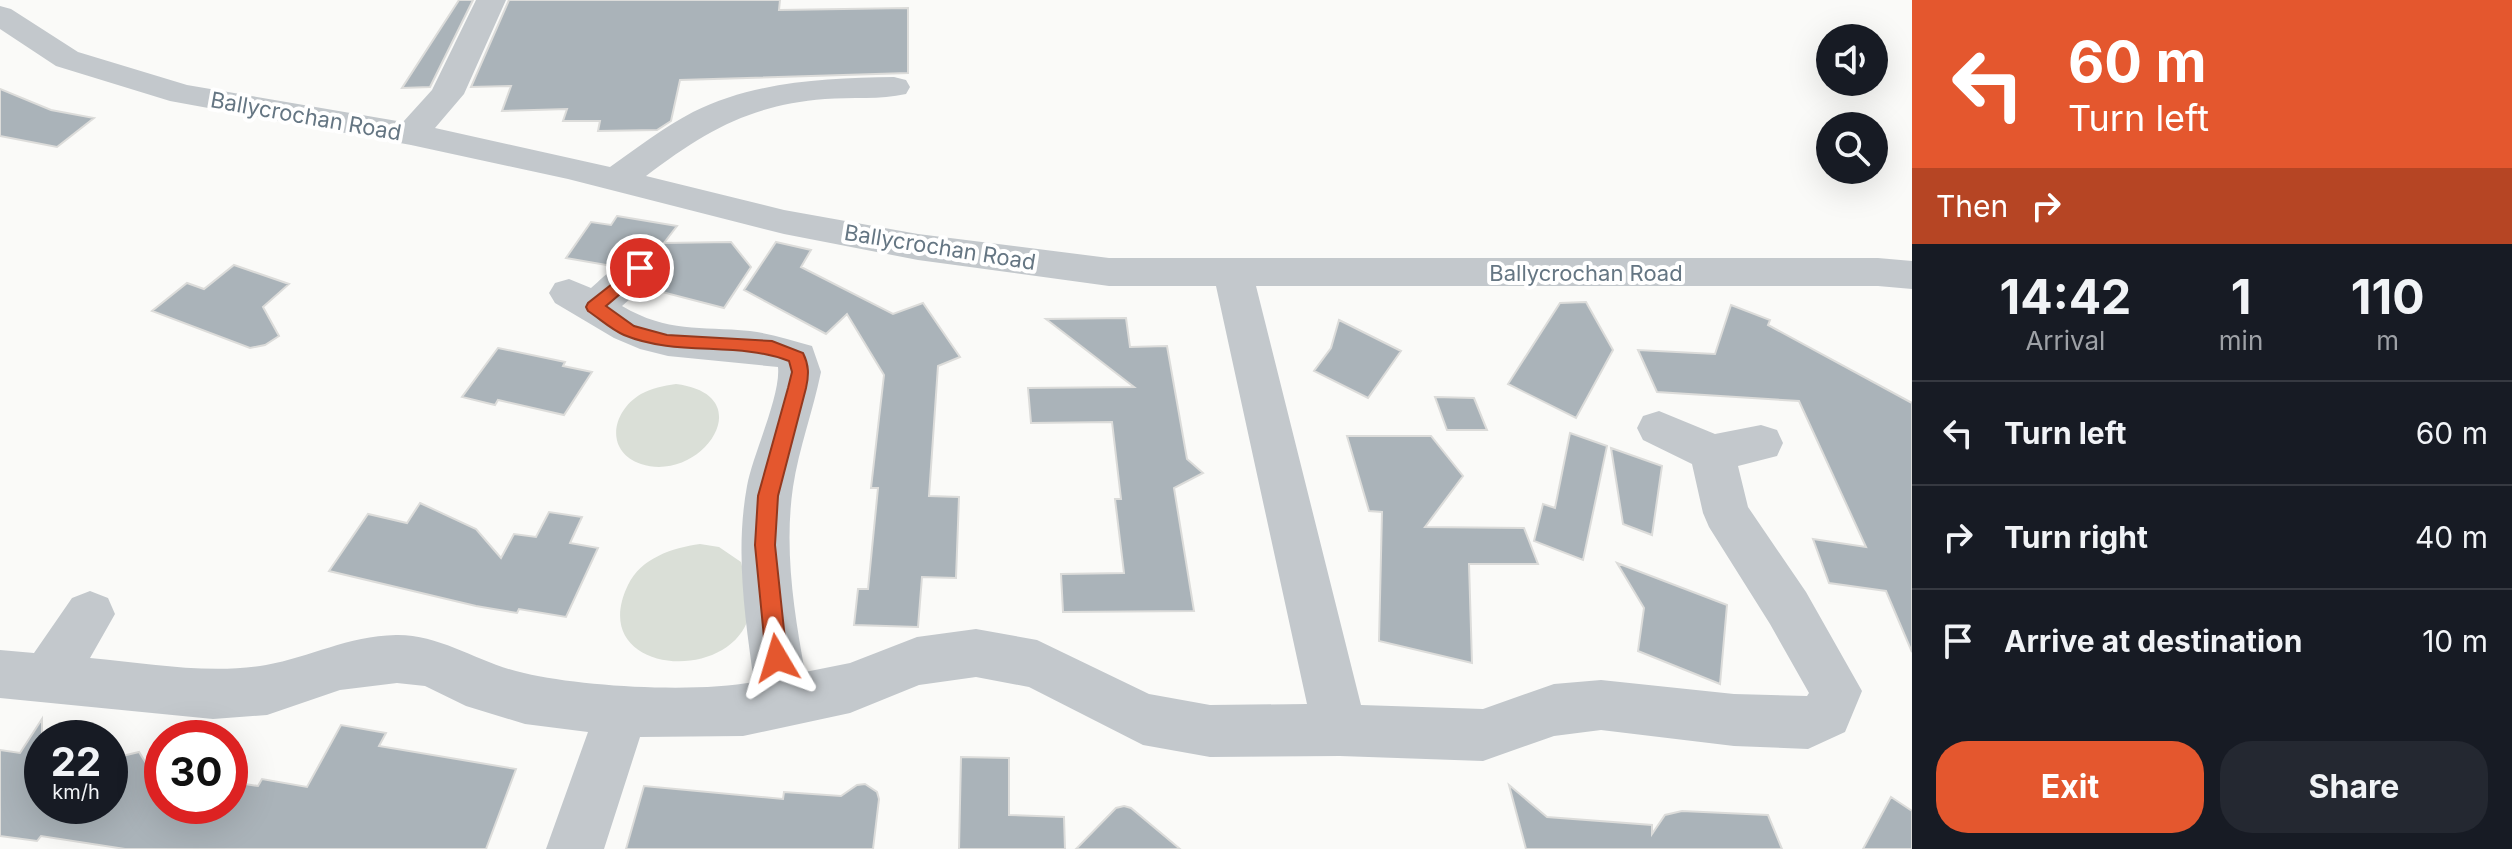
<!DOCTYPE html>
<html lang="en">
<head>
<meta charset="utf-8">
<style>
	body { margin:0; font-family:Inter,sans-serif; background:#242831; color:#f1f3f6; height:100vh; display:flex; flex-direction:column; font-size:30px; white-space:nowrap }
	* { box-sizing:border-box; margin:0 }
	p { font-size:26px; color:#9ea1a6 }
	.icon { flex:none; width:44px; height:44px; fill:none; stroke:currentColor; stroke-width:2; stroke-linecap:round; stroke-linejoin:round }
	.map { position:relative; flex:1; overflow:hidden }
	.side { display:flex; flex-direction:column; background:#171b24; width:600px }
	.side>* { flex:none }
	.guide { background:#e4572e; color:#fff; overflow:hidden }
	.buttons { position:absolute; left:1816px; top:24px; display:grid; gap:16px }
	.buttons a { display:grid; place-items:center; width:72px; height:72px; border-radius:50%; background:#171b24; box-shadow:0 8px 32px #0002; font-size:40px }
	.speed { position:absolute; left:24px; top:720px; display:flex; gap:16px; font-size:40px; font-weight:700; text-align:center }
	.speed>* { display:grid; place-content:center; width:104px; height:104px; border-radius:50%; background:#171b24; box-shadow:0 8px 32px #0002; line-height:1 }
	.speed small { font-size:20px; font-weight:400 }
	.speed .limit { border:12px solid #d22; background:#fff; color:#111 }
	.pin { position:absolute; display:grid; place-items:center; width:68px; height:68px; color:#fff; margin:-34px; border:4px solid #fff; border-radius:50%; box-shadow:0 2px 8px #0007 }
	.me { position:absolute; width:88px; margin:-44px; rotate:353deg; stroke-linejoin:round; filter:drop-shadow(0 0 6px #0008) }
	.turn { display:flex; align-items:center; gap:28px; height:168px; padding:0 24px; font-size:36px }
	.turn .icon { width:104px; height:104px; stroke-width:2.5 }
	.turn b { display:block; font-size:56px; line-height:68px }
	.then { display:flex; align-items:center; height:76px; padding:0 24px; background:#0003; gap:16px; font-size:30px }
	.eta { display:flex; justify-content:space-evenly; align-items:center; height:136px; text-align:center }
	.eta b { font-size:48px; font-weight:700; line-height:56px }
	.cta { display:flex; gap:16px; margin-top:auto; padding:16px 24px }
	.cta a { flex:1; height:92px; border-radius:32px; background:#e4572e; color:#fff; font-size:32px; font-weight:700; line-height:92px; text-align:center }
	.cta a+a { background:#242831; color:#f1f3f6 }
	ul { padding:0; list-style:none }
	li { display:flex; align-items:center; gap:24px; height:104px; padding:0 24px; border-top:2px solid #363941 }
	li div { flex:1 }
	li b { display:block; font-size:30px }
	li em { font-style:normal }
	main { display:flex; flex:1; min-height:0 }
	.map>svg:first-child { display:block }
	.green { fill:#dadfd7 }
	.building { fill:#aab3b9; stroke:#dcdcda; stroke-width:2 }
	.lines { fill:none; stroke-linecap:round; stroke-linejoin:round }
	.minor { fill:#c3c8cc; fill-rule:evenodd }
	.route { fill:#e4572e; stroke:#94391e; stroke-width:2 }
	.labels { text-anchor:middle; stroke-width:8; stroke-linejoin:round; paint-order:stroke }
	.street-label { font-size:22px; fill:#657683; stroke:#fff }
</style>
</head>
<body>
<main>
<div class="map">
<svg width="1912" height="849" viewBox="0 0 1912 849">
	<rect width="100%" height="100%" fill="#fafaf8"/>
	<path class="green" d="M676 384C763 395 701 484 641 464 604 451 612 411 641 394 652 388 663 386 676 384Z
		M700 544 719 547 741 562C744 577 754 602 749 616 730 686 585 674 628 585 641 558 672 548 700 544Z"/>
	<path class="building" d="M459 0H473L430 87 402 88Z
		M509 0H780L779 10 908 8V73L680 80 671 121 657 130 598 131 600 121H563L567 109 502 111 511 86 471 87Z
		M0 89 51 110 94 118 57 147 0 136Z
		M617 216 677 226 664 243 731 242 751 267 724 308 658 291 669 276 659 274 662 267 654 255 635 254 612 266 566 258 591 222 611 225Z
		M776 242 811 250 801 267 893 314 923 303 960 357 938 366 929 496 959 497 956 578 922 577 918 627 854 625 858 589H868L878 488H871L884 375 847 314 826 334 744 290Z
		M234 265 289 284 263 307 279 336 265 345 250 348 152 311 187 283 204 289Z
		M1586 302 1613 350 1576 418 1508 384 1560 303Z
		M1731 305 1770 320 1768 325 1912 403V652L1886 591 1829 583 1813 539 1866 547 1799 401 1657 392 1638 350 1715 354Z
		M1126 318 1130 347 1167 346 1187 459 1203 473 1174 488 1194 611 1063 612 1061 574 1124 573 1115 499H1121L1112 422 1031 423 1028 388 1134 387 1046 319Z
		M1339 320 1401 351 1368 398 1314 371 1331 348Z
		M498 348 565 362 563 366 592 372 564 415 498 400 495 405 462 397Z
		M1435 397 1474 398 1487 430H1447Z
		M1570 433 1607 446 1583 560 1534 541 1543 504 1555 508Z
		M1347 436H1431L1463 476 1425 527 1524 528 1538 564H1469L1472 663 1379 641 1382 512 1369 511Z
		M1611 448 1662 466 1652 535 1623 524Z
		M420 503 476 529 501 558 514 534 536 537 549 512 582 517 570 543 598 548 566 617 519 609 517 613 476 606 329 571 368 514 407 523Z
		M1617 563 1727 605 1720 684 1638 651 1644 608Z
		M42 719V806H110V759L139 752 149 768 162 770V806H230L232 782 258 786 262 779 307 787 341 725 386 733 379 746 516 769 486 849H125L41 836 37 841 0 836V750L20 753Z
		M961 757 1009 758V815L1064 817 1065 849H959Z
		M865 784 877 792 879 799 873 849H626L644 786 783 799 784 792 841 796 857 785Z
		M1509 785 1547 817 1652 825V834L1665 815 1682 811 1768 815 1782 849H1526Z
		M1891 797 1912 811V849H1863Z
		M1124 806 1131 808 1180 849H1076L1116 808Z"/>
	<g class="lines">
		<path class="minor" d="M476 0H506L464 94 435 128 610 167C637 148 664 127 693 112 755 81 826 78 894 77L906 80 910 87 906 94C880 100 852 97 825 99 750 105 705 131 646 176L784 210 918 234 1109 258H1878L1912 261V289L1878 286H1256L1361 705 1483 709 1554 684 1601 680 1734 694 1807 696 1809 693 1770 624 1709 527 1703 513 1692 464 1643 440 1637 428 1643 416 1659 411 1715 434 1761 425 1777 430 1783 443 1777 456 1738 466 1748 507 1806 592 1862 691 1845 732 1808 749 1734 746 1601 730 1554 736 1483 761 1340 756 1210 757 1143 745 1029 687 976 677 919 685 850 713 743 736 640 737 604 849H546L588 732 525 724 466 706 425 686 397 683 340 690 267 715 213 719 0 698V650L34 653 72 598 90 591 108 598 115 614 90 658C147 663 209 675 266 665 311 657 347 636 396 635 441 634 480 664 524 673 583 687 695 693 754 682 745 618 735 551 747 486 753 454 781 395 778 367L668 356 640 349 614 338 555 303 549 293 555 283 569 279 591 288C611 271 627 251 654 258L659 268 654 278 622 306C668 333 699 326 750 331 772 334 791 340 812 346L821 372C813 411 799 448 793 487 784 549 794 612 805 672L850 663 917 637 976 629 1037 640 1149 694 1210 705 1307 704 1216 286H1109L918 260 784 234 568 179 411 145 170 101 56 66 0 29V6L11 9 78 52 187 85 403 122 432 90Z"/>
	</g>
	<path class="route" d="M640 262 646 264V272L606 306 634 326 667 335 772 341 803 353C809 365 809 375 806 388L778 496 775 545 787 658 784 665 777 668 769 665 766 658 755 545 758 496 788 388 792 372 789 361C737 341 677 357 624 335 612 330 600 319 588 311L586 307 588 303Z"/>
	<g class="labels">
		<g class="street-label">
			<text transform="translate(306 116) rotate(10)" y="8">Ballycrochan Road</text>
			<text transform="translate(940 247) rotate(9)" y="8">Ballycrochan Road</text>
			<text x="1586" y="281">Ballycrochan Road</text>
		</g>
	</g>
</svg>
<div class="buttons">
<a><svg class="icon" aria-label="sound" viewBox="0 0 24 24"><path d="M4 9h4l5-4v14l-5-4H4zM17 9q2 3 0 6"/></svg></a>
<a><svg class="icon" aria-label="search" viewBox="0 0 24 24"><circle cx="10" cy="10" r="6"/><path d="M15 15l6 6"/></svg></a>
</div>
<div class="speed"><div>22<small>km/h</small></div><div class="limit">30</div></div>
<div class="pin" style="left:640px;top:268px;background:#d93025"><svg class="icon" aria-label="arrive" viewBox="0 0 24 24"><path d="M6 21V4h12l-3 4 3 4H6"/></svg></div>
<svg class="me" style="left:777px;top:658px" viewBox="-20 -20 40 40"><path d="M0-17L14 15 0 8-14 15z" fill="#e4572e" stroke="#fff" stroke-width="4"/></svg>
</div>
<section class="side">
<div class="guide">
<div class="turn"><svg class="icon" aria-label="left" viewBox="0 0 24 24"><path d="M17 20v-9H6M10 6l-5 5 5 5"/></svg><div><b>60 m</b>Turn left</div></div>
<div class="then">Then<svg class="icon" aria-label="right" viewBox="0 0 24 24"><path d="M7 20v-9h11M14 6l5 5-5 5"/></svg></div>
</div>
<div class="eta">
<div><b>14:42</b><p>Arrival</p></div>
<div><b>1</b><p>min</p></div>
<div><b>110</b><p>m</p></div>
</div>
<ul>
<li><svg class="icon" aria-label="left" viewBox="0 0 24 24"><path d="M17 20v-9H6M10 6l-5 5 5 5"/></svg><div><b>Turn left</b></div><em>60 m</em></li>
<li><svg class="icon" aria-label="right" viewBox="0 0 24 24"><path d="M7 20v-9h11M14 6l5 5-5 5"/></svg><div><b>Turn right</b></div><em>40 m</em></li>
<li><svg class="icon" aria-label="arrive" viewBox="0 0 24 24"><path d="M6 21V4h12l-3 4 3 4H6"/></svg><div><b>Arrive at destination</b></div><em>10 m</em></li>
</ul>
<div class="cta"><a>Exit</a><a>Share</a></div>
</section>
</main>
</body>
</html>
